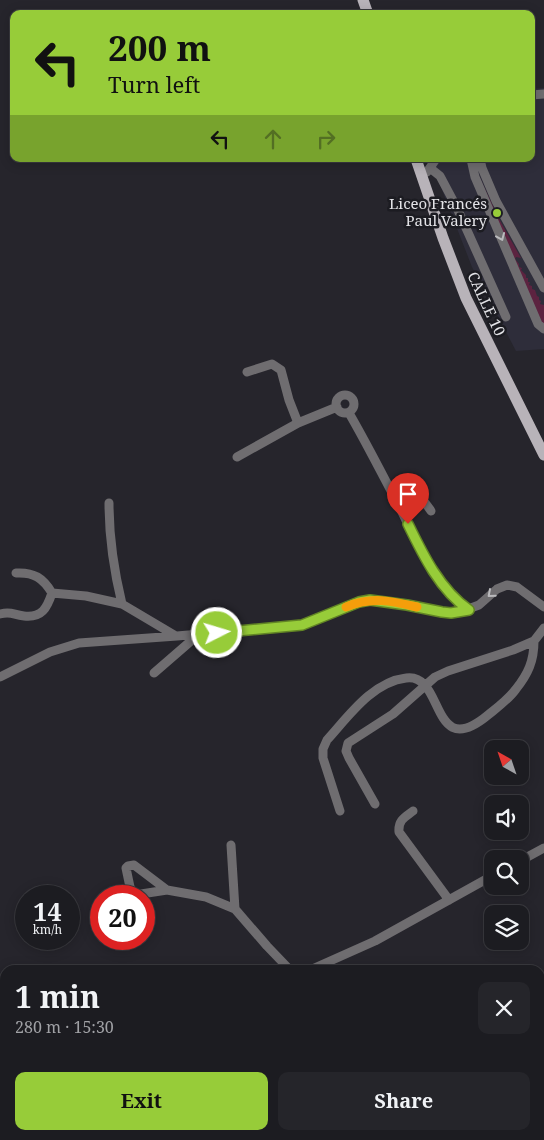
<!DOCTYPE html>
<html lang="en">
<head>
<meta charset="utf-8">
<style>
	body { margin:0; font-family:"Noto Serif",serif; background:#25252a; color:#f1f3f6; height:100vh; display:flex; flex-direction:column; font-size:19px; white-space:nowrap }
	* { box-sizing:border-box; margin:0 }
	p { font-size:16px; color:#a0a1a5 }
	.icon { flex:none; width:28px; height:28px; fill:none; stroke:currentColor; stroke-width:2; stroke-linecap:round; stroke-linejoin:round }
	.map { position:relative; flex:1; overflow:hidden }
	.drawer { position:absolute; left:0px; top:965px; width:545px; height:175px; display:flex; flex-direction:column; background:#1c1c21; border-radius:15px 15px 0 0; box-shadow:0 2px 12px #0003,0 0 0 1px #3a3a3f }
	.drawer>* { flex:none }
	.top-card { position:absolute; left:10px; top:10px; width:525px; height:152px; border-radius:10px; box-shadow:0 2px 12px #0003,0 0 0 1px #3a3a3f; background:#97cc39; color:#111; overflow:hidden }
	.needle { width:32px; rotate:320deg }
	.controls { position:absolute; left:484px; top:740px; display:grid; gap:10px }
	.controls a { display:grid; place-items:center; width:45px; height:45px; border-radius:10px; background:#1c1c21; box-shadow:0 2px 12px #0003,0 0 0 1px #3a3a3f; font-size:25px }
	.speed { position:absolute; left:15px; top:885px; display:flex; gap:10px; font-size:25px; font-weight:700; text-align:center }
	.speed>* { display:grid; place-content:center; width:65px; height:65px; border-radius:50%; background:#1c1c21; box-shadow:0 2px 12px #0003,0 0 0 1px #3a3a3f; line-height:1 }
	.speed small { font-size:12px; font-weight:400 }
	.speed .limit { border:8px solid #d22; background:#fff; color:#111 }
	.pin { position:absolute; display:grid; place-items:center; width:42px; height:42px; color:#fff; margin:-51px -21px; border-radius:50% 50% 50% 0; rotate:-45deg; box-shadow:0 0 5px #0007 }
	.pin .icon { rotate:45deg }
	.me { position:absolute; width:55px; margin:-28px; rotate:85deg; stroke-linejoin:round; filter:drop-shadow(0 0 4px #0008) }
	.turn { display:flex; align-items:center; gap:18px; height:105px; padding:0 15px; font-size:22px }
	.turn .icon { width:65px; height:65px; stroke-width:2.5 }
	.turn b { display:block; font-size:35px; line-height:42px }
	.lanes { display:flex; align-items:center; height:48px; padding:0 15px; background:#0003; justify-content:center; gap:25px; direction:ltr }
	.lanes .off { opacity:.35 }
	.round { display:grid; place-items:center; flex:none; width:52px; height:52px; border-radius:10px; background:#25252a }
	.headline { display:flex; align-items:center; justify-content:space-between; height:85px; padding:0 15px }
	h1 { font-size:30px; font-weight:700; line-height:38px }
	.primary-button { display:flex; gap:10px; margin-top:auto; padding:10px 15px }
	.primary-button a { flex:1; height:58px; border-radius:10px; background:#97cc39; color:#111; font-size:20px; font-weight:700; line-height:58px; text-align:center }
	.primary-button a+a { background:#25252a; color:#f1f3f6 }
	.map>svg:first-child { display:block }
	.built { fill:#2e2d3a }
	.green { fill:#5c2340 }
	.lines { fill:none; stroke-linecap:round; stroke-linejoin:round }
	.minor { stroke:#6f6d70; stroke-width:9 }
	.major { stroke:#b8b3b9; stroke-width:11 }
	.oneway { stroke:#bababd }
	.route-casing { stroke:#628525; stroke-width:12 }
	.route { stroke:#97cc39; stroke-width:9 }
	.slow { stroke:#f59e0b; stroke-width:9 }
	.poi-dot { fill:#97cc39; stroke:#1c1c22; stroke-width:2 }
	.labels { text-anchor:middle; stroke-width:5; stroke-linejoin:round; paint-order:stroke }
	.poi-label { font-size:15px; fill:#e3e3e7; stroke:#1c1c22; text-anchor:end }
	.street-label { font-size:15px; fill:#e3e3e7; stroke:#1c1c22 }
</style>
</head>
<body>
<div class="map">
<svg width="544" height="1140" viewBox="0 0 544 1140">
	<rect width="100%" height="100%" fill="#26252c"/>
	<path class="built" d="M544 88V349L516 351 472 267 430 159H531V89Z"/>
	<path class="green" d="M476 170 499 219 521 258 516 257 515 259 519 264V267L522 268 521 270 526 275V278H528V282H530L529 285 532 286V289L535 290 537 296 539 297V300L541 301 540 304 544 305V325L540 321Z"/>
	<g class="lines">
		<path class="minor" d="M531 95 544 94
			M471 159 475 177 538 324 544 329
			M480 159 482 168 496 201 544 288
			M430 168 440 176 457 208 506 317
			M427 172 436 159
			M247 372 272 364 281 370 289 400 298 423
			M336 404a9 9 0 1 1 18 0a9 9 0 1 1-18 0Z
			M349 413C367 444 383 476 400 508 418 544 435 586 469 610
			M237 457 298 423 337 407
			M391 491C414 485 419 494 431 511
			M109 503C109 538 114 571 122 604L176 636
			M16 573C34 572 43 578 52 593
			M0 614C12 611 13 615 24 616 42 618 47 608 52 593L86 596 122 604
			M154 673 199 634
			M0 677 50 652 79 643 177 636 302 625 359 602 370 600 407 605 442 612H460L479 605 497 589 507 585 517 587 544 607
			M375 804 349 758 346 751 348 743 393 714 435 677 448 671 513 650 534 641 544 628
			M340 811 323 758V749L327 740C348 717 372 682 406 678 445 672 430 763 488 715 498 707 508 700 516 689 528 674 534 661 534 641
			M413 811C405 817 398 820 399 832L449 900
			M231 845 235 909
			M520 861 544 848
			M134 894 130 887 126 868 128 866 134 865 167 890
			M128 896 167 890 206 897 235 909 267 946 290 970
			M98 907 101 906
			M310 970 375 941 492 876
			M0 1005H5
			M0 1101 5 1097"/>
		<path class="major" d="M363 0 368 14
			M416 159 443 238 466 298 544 455"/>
	</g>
	<defs><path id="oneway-chevron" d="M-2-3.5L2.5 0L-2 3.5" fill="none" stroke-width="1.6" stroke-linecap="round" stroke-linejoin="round" transform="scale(1.25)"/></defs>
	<g class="oneway">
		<use href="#oneway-chevron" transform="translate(501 237) rotate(67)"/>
		<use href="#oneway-chevron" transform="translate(491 594) rotate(139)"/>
	</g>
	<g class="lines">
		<g class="route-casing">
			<path id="route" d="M217 633 302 625 359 602 370 600 407 605 442 612 451 613 469 610C440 590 423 555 408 524"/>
		</g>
		<use href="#route" class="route"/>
		<path class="slow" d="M346 607C371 596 392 601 417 607"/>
	</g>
	<circle class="poi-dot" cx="497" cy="213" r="5"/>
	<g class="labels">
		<g class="poi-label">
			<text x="487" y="209">Liceo Francés<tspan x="487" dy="17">Paul Valery</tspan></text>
		</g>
		<g class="street-label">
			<text transform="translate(486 304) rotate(65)" y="5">CALLE 10</text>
		</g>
	</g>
</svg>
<div class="controls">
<a><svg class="needle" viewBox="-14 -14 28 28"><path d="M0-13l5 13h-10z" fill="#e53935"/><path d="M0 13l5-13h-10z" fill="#a0a1a5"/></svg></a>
<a><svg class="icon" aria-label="sound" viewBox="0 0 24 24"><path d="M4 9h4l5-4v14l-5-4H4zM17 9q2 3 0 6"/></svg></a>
<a><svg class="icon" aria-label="search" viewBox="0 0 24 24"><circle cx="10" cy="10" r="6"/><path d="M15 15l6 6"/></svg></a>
<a><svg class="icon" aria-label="layers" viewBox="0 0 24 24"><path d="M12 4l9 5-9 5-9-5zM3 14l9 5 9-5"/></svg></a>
</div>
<div class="speed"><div>14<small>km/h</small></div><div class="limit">20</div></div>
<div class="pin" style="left:408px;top:524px;background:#d93025"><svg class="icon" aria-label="arrive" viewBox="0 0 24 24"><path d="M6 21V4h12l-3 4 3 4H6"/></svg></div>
<svg class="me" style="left:217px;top:633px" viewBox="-20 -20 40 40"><circle r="17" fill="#97cc39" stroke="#fff" stroke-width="3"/><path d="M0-11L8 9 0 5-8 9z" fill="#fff"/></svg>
<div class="top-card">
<div class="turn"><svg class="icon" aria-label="left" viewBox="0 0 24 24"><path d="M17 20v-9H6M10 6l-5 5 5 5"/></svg><div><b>200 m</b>Turn left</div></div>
<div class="lanes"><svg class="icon" aria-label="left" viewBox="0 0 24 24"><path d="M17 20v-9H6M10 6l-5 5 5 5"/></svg><svg class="icon off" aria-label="ahead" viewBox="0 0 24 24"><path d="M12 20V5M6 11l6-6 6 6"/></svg><svg class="icon off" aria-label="right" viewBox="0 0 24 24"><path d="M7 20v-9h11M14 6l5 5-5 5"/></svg></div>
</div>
<section class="drawer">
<div class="headline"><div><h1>1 min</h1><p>280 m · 15:30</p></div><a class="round"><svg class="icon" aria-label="close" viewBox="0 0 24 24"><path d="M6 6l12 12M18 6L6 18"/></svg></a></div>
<div class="primary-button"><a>Exit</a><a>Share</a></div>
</section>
</div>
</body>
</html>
